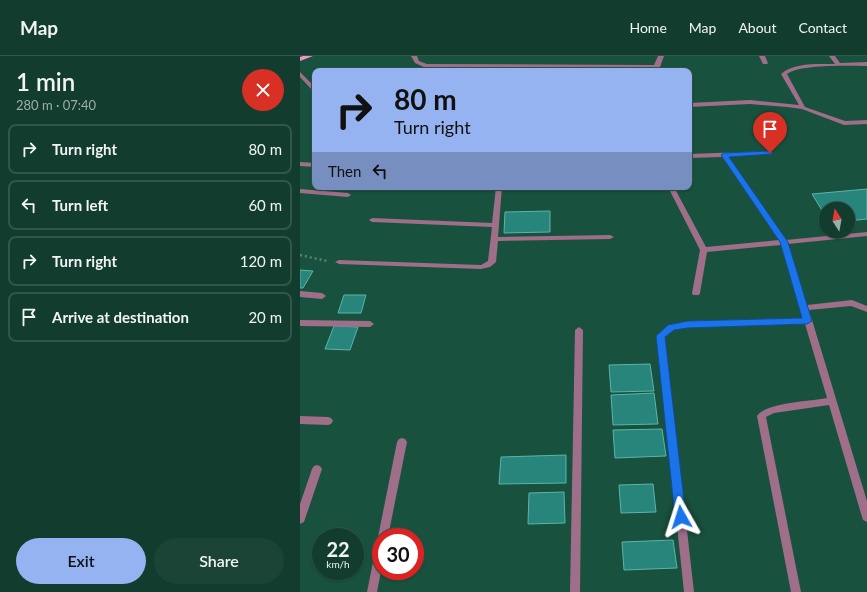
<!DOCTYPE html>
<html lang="en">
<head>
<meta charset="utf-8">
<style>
	body { margin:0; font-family:Lato,sans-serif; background:#1b4436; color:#f1f3f6; height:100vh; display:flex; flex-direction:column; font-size:15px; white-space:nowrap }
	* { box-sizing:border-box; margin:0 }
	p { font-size:13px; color:#9caeaa }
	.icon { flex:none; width:22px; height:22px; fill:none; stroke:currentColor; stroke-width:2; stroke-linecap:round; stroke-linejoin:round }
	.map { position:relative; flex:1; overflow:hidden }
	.sheet { display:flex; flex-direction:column; background:#123d2e; width:300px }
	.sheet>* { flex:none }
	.hud { position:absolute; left:12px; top:12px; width:380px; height:122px; border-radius:8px; box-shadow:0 1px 3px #0004,0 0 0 1px #31564a; background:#95b2f1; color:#111; overflow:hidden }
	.needle { width:26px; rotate:349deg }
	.fabs { position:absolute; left:519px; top:146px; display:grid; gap:8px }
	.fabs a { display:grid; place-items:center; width:36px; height:36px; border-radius:50%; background:#123d2e; box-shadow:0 1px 3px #0004,0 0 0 1px #31564a; font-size:20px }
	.speed { position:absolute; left:12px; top:472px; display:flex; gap:8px; font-size:20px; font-weight:700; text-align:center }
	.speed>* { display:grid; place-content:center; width:52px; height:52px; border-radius:50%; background:#123d2e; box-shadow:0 1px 3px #0004,0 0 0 1px #31564a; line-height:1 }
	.speed small { font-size:10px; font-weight:400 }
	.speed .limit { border:6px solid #d22; background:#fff; color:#111 }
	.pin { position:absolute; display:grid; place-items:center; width:34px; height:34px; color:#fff; margin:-41px -17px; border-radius:50% 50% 50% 0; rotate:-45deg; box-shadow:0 0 4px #0007 }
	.pin .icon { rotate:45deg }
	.me { position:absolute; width:44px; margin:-22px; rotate:354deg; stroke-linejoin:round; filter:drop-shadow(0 0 3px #0008) }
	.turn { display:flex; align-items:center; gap:14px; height:84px; padding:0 16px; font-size:18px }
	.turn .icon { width:52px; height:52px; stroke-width:2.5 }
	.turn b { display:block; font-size:28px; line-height:34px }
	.then { display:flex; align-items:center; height:38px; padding:0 16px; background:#0003; gap:8px; font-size:15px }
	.round { display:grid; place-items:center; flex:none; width:42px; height:42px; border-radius:21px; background:#1b4436 }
	.headline { display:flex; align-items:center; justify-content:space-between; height:68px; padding:0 16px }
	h1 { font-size:24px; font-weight:600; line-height:30px }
	.cta { display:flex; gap:8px; margin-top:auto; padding:8px 16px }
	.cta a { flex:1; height:46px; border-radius:24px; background:#95b2f1; color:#111; font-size:16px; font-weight:600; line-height:46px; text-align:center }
	.cta a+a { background:#1b4436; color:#f1f3f6 }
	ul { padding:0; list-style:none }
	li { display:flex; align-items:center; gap:12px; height:50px; margin:0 8px 6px; padding:0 8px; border:2px solid #31564a; border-radius:8px }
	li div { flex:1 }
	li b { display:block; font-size:15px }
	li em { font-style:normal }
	header { display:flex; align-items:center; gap:24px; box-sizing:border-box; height:56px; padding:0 20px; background:#123d2e; border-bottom:1px solid #31564a }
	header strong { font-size:19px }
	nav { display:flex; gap:22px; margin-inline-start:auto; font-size:14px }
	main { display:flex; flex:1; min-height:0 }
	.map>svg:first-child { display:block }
	.building { fill:#28857c; stroke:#5db4aa }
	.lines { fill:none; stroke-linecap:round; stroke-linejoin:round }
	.path { stroke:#558673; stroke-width:2.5; stroke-dasharray:2 3; stroke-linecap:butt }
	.minor { fill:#9f6e89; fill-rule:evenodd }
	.primary { fill:#f492ca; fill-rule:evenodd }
	.route { fill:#1a73e8; stroke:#114b97 }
</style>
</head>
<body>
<header>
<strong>Map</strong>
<nav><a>Home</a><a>Map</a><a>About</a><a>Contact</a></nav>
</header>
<main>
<section class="sheet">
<div class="headline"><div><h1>1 min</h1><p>280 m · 07:40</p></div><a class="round" style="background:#d93025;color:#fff"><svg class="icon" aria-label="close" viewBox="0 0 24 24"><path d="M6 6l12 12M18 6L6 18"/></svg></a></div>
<ul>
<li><svg class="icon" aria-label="right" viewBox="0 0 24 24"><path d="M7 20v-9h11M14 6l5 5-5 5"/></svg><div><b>Turn right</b></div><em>80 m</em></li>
<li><svg class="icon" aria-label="left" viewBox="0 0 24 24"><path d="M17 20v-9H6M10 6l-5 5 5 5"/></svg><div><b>Turn left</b></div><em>60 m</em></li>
<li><svg class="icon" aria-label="right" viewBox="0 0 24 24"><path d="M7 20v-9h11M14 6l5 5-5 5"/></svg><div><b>Turn right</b></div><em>120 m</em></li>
<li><svg class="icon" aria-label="arrive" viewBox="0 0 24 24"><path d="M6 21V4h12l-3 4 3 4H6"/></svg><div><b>Arrive at destination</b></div><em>20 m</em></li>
</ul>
<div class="cta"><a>Exit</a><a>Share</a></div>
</section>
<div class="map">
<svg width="567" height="536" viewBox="0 0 567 536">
	<rect width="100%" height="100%" fill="#18513d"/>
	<path class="building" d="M567 133V163L548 165V153H526V161L512 138Z
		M250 155V176L204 177 205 156Z
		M0 214 13 215 3 232H0Z
		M44 239H66L61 257H38Z
		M34 270 58 271 50 294 25 293Z
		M350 308 354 335 311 336 309 309Z
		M354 337 358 368 313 369 311 339Z
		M362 373 366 400 315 402 313 374Z
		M266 399V427L199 428 201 401Z
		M353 428 356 456 321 457 319 429Z
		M264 436 265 467 228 468 229 437Z
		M373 484 377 512 324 514 322 486Z"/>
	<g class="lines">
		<path class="path" d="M0 199 27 205"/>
		<path class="minor" d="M111 0H117L119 5 127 8 354 9 358 0H364L360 11 357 15H351L352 13 126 12 115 7Z
			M459 0H465L468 7 467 8H463Z
			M529 0H535L540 7 567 6V10C548 10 501 8 487 18L505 51 545 65 567 64V68L544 69 502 53 487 51 450 48 389 51V47L450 44 499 49 481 18C494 6 519 8 535 8Z
			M0 16 15 31V36L13 35 0 21Z
			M470 95 472 96V98L428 100 486 184 567 176V180L488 188 507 249 552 244 567 250V256L551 250 509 254 567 445V466L563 464 562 461 529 349 474 357 466 361 501 536H491L457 360C464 347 512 345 527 342L505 268 388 271 374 274 365 281 394 536H384L357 280 368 270 388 265 503 262 481 189 407 196 400 237 399 239H393L392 237 400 194 368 131H374L406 191 479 184 422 101 389 102V98Z
			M0 106 15 107V111L0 110Z
			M196 131H202L198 181 310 179 314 181 310 183 198 185 196 206 190 211 181 213 39 208 35 206 39 204 181 209 188 205 192 171 72 166 69 164 72 162 192 167Z
			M0 133 48 137 51 139 48 141 0 137Z
			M0 235 22 237 26 240 22 243 0 241Z
			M0 264 70 265 74 268 70 271 0 270Z
			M279 271 283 274 280 536H270L275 274Z
			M0 360 28 361 31 362 33 365 31 368 28 369 0 368Z
			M102 382 105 383 107 386 88 481H81V485L78 481 97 386 99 383Z
			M17 409 20 410 22 413 5 463 4 466 0 468V448L12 413 14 410Z
			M81 486V515L77 536H67L76 491 77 488Z"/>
		<path class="primary" d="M3 0H13L0 5V1Z"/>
	</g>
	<path class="route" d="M470 95 473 97 472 98 429 101 488 186 512 265 507 268 388 272 374 274 365 281 386 461 385 464 381 466 377 464 375 461 356 280 368 269 388 265 502 262 480 186 421 99 424 97Z"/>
</svg>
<div class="fabs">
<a><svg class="needle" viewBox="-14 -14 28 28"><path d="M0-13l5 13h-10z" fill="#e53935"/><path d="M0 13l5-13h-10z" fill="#9caeaa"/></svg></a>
</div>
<div class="speed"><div>22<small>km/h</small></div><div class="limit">30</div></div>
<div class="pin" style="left:470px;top:97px;background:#d93025"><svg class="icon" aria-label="arrive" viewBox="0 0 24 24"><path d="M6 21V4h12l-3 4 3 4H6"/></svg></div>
<svg class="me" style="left:381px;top:461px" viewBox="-20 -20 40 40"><path d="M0-17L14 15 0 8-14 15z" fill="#1a73e8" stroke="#fff" stroke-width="4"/></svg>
<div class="hud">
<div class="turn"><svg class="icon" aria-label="right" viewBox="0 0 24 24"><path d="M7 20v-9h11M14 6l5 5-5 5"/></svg><div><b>80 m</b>Turn right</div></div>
<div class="then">Then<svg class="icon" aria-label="left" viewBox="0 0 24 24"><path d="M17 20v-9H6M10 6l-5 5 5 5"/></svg></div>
</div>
</div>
</main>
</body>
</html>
